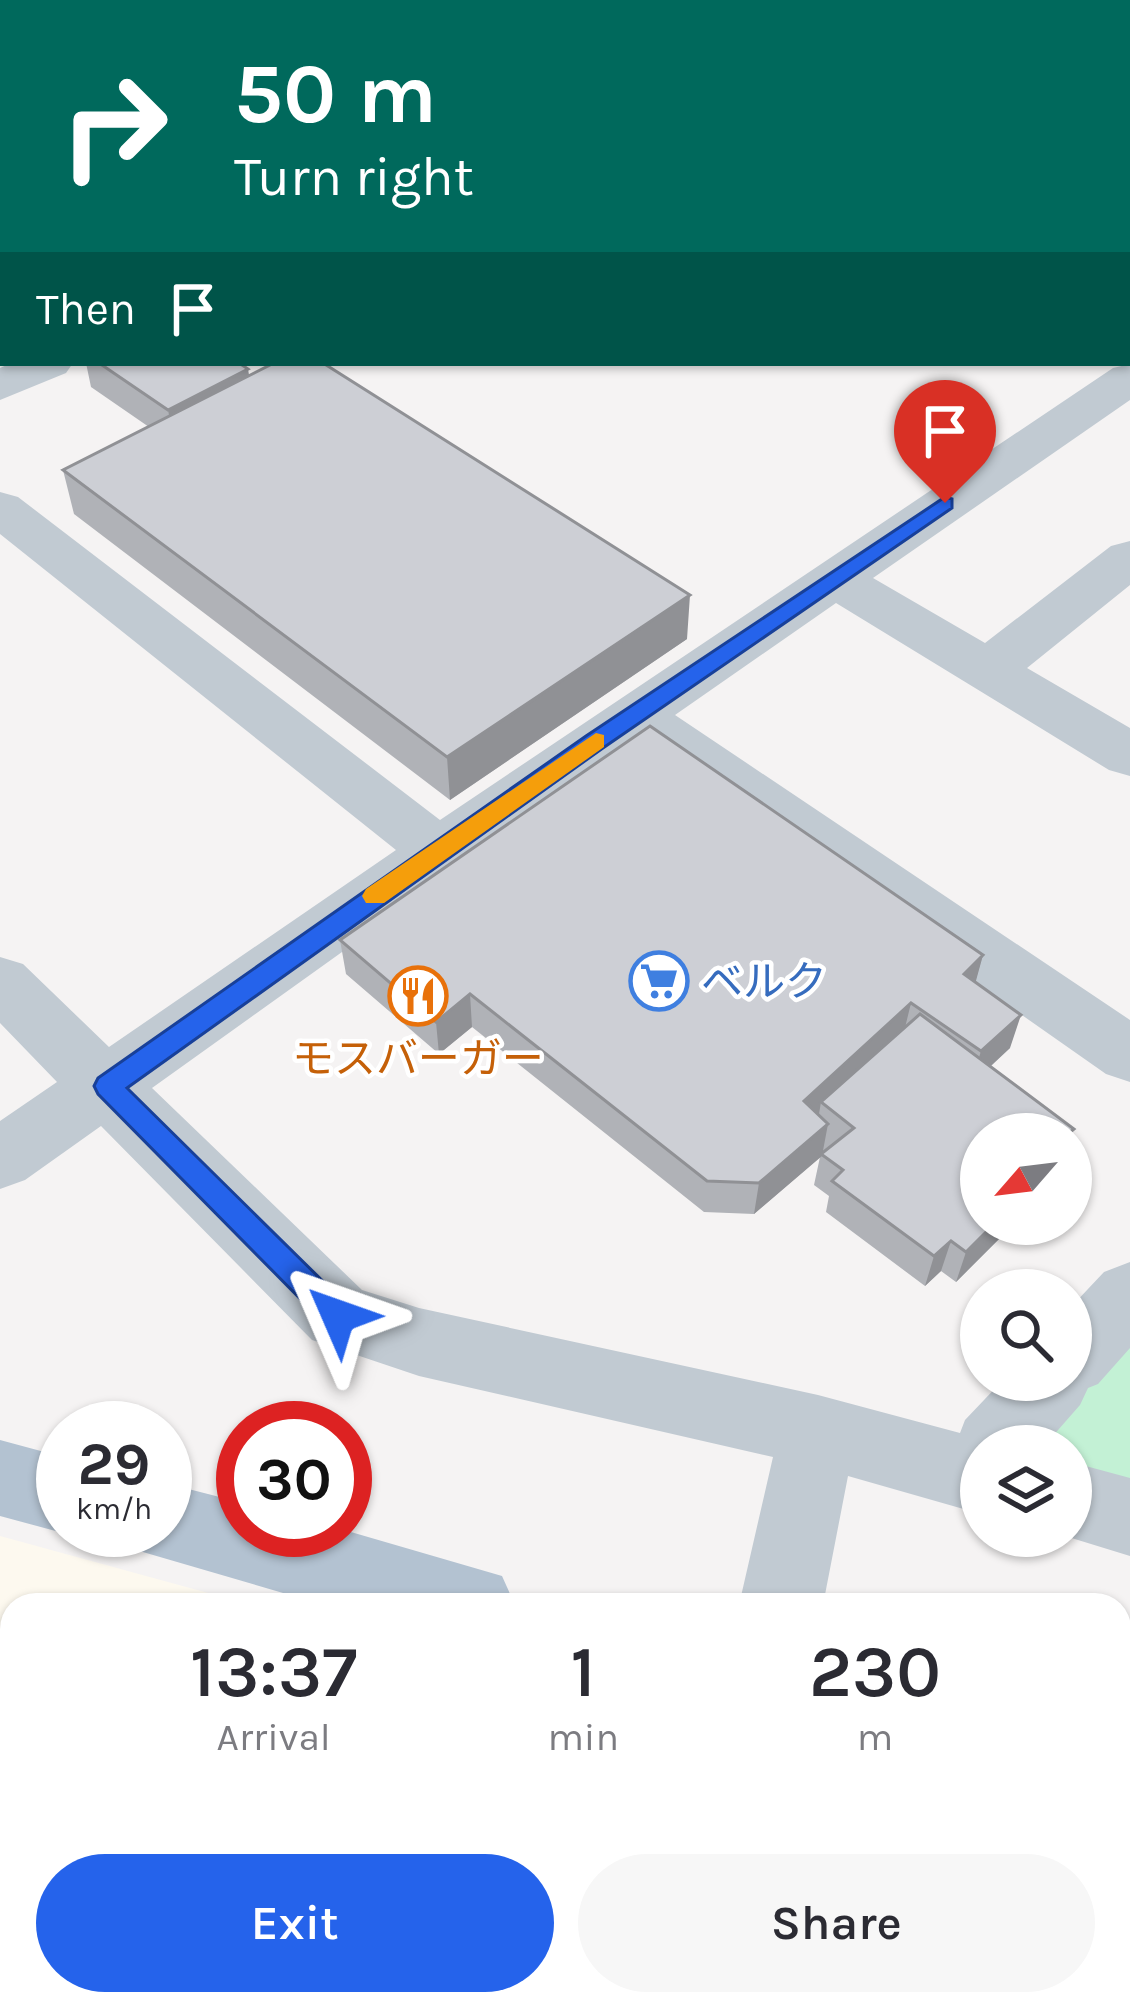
<!DOCTYPE html>
<html lang="en">
<head>
<meta charset="utf-8">
<style>
	body { margin:0; font-family:Karla,"Noto Sans JP",sans-serif; background:#f7f7f7; color:#2b2b33; height:100vh; display:flex; flex-direction:column; font-size:45px; white-space:nowrap }
	* { box-sizing:border-box; margin:0 }
	p { font-size:39px; color:#7c7c81 }
	.icon { flex:none; width:66px; height:66px; fill:none; stroke:currentColor; stroke-width:2; stroke-linecap:round; stroke-linejoin:round }
	.map { position:relative; flex:1; overflow:hidden }
	.side { position:absolute; left:0px; top:1593px; width:1131px; height:423px; display:flex; flex-direction:column; background:#fff; border-radius:36px 36px 0 0; box-shadow:0 3px 9px #0004 }
	.side>* { flex:none }
	.guide { position:absolute; left:0px; top:0px; width:1131px; height:366px; box-shadow:0 3px 9px #0004; background:#00695c; color:#fff; overflow:hidden }
	.needle { width:78px; rotate:242deg }
	.buttons { position:absolute; left:960px; top:1113px; display:grid; gap:24px }
	.buttons a { display:grid; place-items:center; width:132px; height:132px; border-radius:50%; background:#fff; box-shadow:0 3px 9px #0004; font-size:60px }
	.speed { position:absolute; left:36px; top:1401px; display:flex; gap:24px; font-size:60px; font-weight:700; text-align:center }
	.speed>* { display:grid; place-content:center; width:156px; height:156px; border-radius:50%; background:#fff; box-shadow:0 3px 9px #0004; line-height:1 }
	.speed small { font-size:30px; font-weight:400 }
	.speed .limit { border:18px solid #d22; background:#fff; color:#111 }
	.pin { position:absolute; display:grid; place-items:center; width:102px; height:102px; color:#fff; margin:-123px -51px; border-radius:50% 50% 50% 0; rotate:-45deg; box-shadow:0 0 12px #0007 }
	.pin .icon { rotate:45deg }
	.me { position:absolute; width:132px; margin:-66px; rotate:313deg; stroke-linejoin:round; filter:drop-shadow(0 0 9px #0008) }
	.turn { display:flex; align-items:center; gap:42px; height:252px; padding:0 36px; font-size:54px }
	.turn .icon { width:156px; height:156px; stroke-width:2.5 }
	.turn b { display:block; font-size:84px; line-height:102px }
	.then { display:flex; align-items:center; height:114px; padding:0 36px; background:#0003; gap:24px; font-size:45px }
	.eta { display:flex; justify-content:space-evenly; align-items:center; height:204px; text-align:center }
	.eta b { font-size:72px; font-weight:600; line-height:84px }
	.cta { display:flex; gap:24px; margin-top:auto; padding:24px 36px }
	.cta a { flex:1; height:138px; border-radius:72px; background:#2563eb; color:#fff; font-size:48px; font-weight:600; line-height:138px; text-align:center }
	.cta a+a { background:#f7f7f7; color:#2b2b33 }
	.map>svg:first-child { display:block }
	.commercial { fill:#fdf9ef }
	.green { fill:#c3f1d5 }
	.lines { fill:none; stroke-linecap:round; stroke-linejoin:round }
	.minor { fill:#c1cad2; fill-rule:evenodd }
	.major { fill:#b3c2d1; fill-rule:evenodd }
	.wall { fill:#b0b2b7 }
	.shaded-wall { fill:#909195 }
	.building { fill:#cdcfd5; stroke:#909195; stroke-width:3 }
	.route { fill:#2563eb; stroke:#184099; stroke-width:3 }
	.slow { fill:#f59e0b }
	.labels { text-anchor:middle; stroke-width:9; stroke-linejoin:round; paint-order:stroke }
	.shop-label { font-size:42px; fill:#366cbe; stroke:#fff; text-anchor:start }
	.food-label { font-size:42px; fill:#c56008; stroke:#fff }
</style>
</head>
<body>
<div class="map">
<svg width="1130" height="2015" viewBox="0 0 1130 2015">
	<rect width="100%" height="100%" fill="#f5f3f3"/>
	<path class="commercial" d="M0 1536 252 1605H12V1804L0 1785Z
		M143 2004H377L372 2015H151Z"/>
	<path class="green" d="M1130 1334V1496L1071 1479V1446H1033Z"/>
	<g class="lines">
		<path class="minor" d="M11 363H73L66 373 0 400V368Z
			M1130 364V400L873 578 985 643 1111 546 1130 541V585L1027 668 1130 728V776L1109 770 836 603 675 715 1130 1020V1082L1106 1074 634 743 152 1088 362 1290 419 1308 818 1395 960 1433 965 1420 1003 1380H1071V1307L1104 1272 1130 1262V1348L1098 1384 1088 1388 1080 1405 1044 1446H981V1514L848 1476 823 1605H739L773 1457 419 1376 312 1340 101 1126 25 1180 0 1189V1121L57 1082 0 1023V957L23 964 109 1047 396 850 0 534V492L18 497 440 820 1113 368Z
			M1071 1462 1130 1478V1556L1065 1536H1071Z
			M0 1813 12 1818V1921L0 1917Z
			M1119 1933 1130 1938V2015H1088L1082 2004H1119Z
			M48 2004H145L149 2015H52Z"/>
		<path class="major" d="M0 1440 63 1457V1530H71L63 1533 0 1516Z
			M165 1483 243 1503V1530H344L502 1576 515 1605H324L136 1550 128 1530H165Z
			M1119 1735 1130 1738V1826L1119 1823Z"/>
	</g>
	<path class="wall" d="M1130 0V257L1128 256V3Z
		M86 363H239L249 376 687 639 450 800 74 514 63 470 149 427 91 387Z
		M340 940 983 955 975 982 1010 1048 990 1067 981 1224H1014L956 1282 941 1271 925 1286 826 1212 829 1196 814 1185 820 1157 754 1214 704 1212 472 1027 439 1054 346 974Z"/>
	<path class="shaded-wall" d="M3 103V148L0 149V104Z
		M3 291V339L0 340V292Z
		M248 369 254 404 175 445 168 410Z
		M690 595 687 639 450 800 447 757Z
		M983 955 974 988 964 974Z
		M470 994 472 1027 439 1054 436 1022Z
		M911 1003 903 1036 821 1102 819 1114 798 1133 804 1101Z
		M1021 1015 1010 1048 971 1084 981 1051Z
		M828 1124 822 1156 754 1214 759 1183Z
		M994 1224H1014L956 1282 966 1252Z
		M951 1241 941 1271 925 1286 934 1256Z
		M336 2004H351L345 2015H330Z
		M495 2004H504L499 2015H490Z"/>
	<path class="building" d="M0 0H435L442 3H3V103L0 104Z
		M796 0H1130V210L1128 209V3H790Z
		M0 157 3 159V291L0 292Z
		M99 363H239L248 369 168 410Z
		M274 363H323L690 595 447 757 63 470Z
		M650 726 983 955 964 974 1021 1015 981 1051 911 1003 804 1101 828 1124 759 1183 707 1181 470 994 436 1022 340 940Z
		M920 1014 1074 1129 1068 1134H981V1224H994L966 1252 951 1241 934 1256 832 1181 843 1170 821 1154 854 1128 821 1102Z
		M315 2004H336L330 2015H310Z
		M376 2004H495L490 2015H370Z"/>
	<path class="route" d="M945 497 952 499V508L603 748 127 1088 348 1306 353 1316 348 1326 338 1330 327 1326 98 1094 94 1086 98 1078 586 736Z"/>
	<path class="slow" d="M596 733 604 735V747L384 903H366L362 896 366 889Z"/>
	<defs>
		<g id="supermarket-ring" transform="scale(3)"><circle r="9.5" fill="#fff" stroke="#3f7fe0" stroke-width="1.5"/><path d="M-6-5.5h2.5l.6 2H6L4.5 2H-2.5L-4.4-4H-6ZM-1.5 3.2a1.3 1.3 0 1 0 .1 0ZM3 3.2a1.3 1.3 0 1 0 .1 0Z" fill="#3f7fe0"/></g>
		<g id="restaurant-ring" transform="scale(3)"><circle r="9.5" fill="#fff" stroke="#e8710a" stroke-width="1.5"/><path d="M-5-6h1v4h1v-4h1v4h1v-4h1v5L-1.5 .5V6h-2V.5L-5-1ZM5-6V6H3V1.5H1.5Q1.5-4 5-6Z" fill="#e8710a"/></g>
	</defs>
	<g fill-rule="evenodd">
		<use href="#supermarket-ring" x="659" y="981"/>
		<use href="#restaurant-ring" x="418" y="996"/>
	</g>
	<g class="labels">
		<g class="shop-label">
			<text x="701" y="996">ベルク</text>
		</g>
		<g class="food-label">
			<text x="418" y="1073">モスバーガー</text>
		</g>
	</g>
</svg>
<div class="buttons">
<a><svg class="needle" viewBox="-14 -14 28 28"><path d="M0-13l5 13h-10z" fill="#e53935"/><path d="M0 13l5-13h-10z" fill="#7c7c81"/></svg></a>
<a><svg class="icon" aria-label="search" viewBox="0 0 24 24"><circle cx="10" cy="10" r="6"/><path d="M15 15l6 6"/></svg></a>
<a><svg class="icon" aria-label="layers" viewBox="0 0 24 24"><path d="M12 4l9 5-9 5-9-5zM3 14l9 5 9-5"/></svg></a>
</div>
<div class="speed"><div>29<small>km/h</small></div><div class="limit">30</div></div>
<div class="pin" style="left:945px;top:503px;background:#d93025"><svg class="icon" aria-label="arrive" viewBox="0 0 24 24"><path d="M6 21V4h12l-3 4 3 4H6"/></svg></div>
<svg class="me" style="left:338px;top:1316px" viewBox="-20 -20 40 40"><path d="M0-17L14 15 0 8-14 15z" fill="#2563eb" stroke="#fff" stroke-width="4"/></svg>
<div class="guide">
<div class="turn"><svg class="icon" aria-label="right" viewBox="0 0 24 24"><path d="M7 20v-9h11M14 6l5 5-5 5"/></svg><div><b>50 m</b>Turn right</div></div>
<div class="then">Then<svg class="icon" aria-label="arrive" viewBox="0 0 24 24"><path d="M6 21V4h12l-3 4 3 4H6"/></svg></div>
</div>
<section class="side">
<div class="eta">
<div><b>13:37</b><p>Arrival</p></div>
<div><b>1</b><p>min</p></div>
<div><b>230</b><p>m</p></div>
</div>
<div class="cta"><a>Exit</a><a>Share</a></div>
</section>
</div>
</body>
</html>
